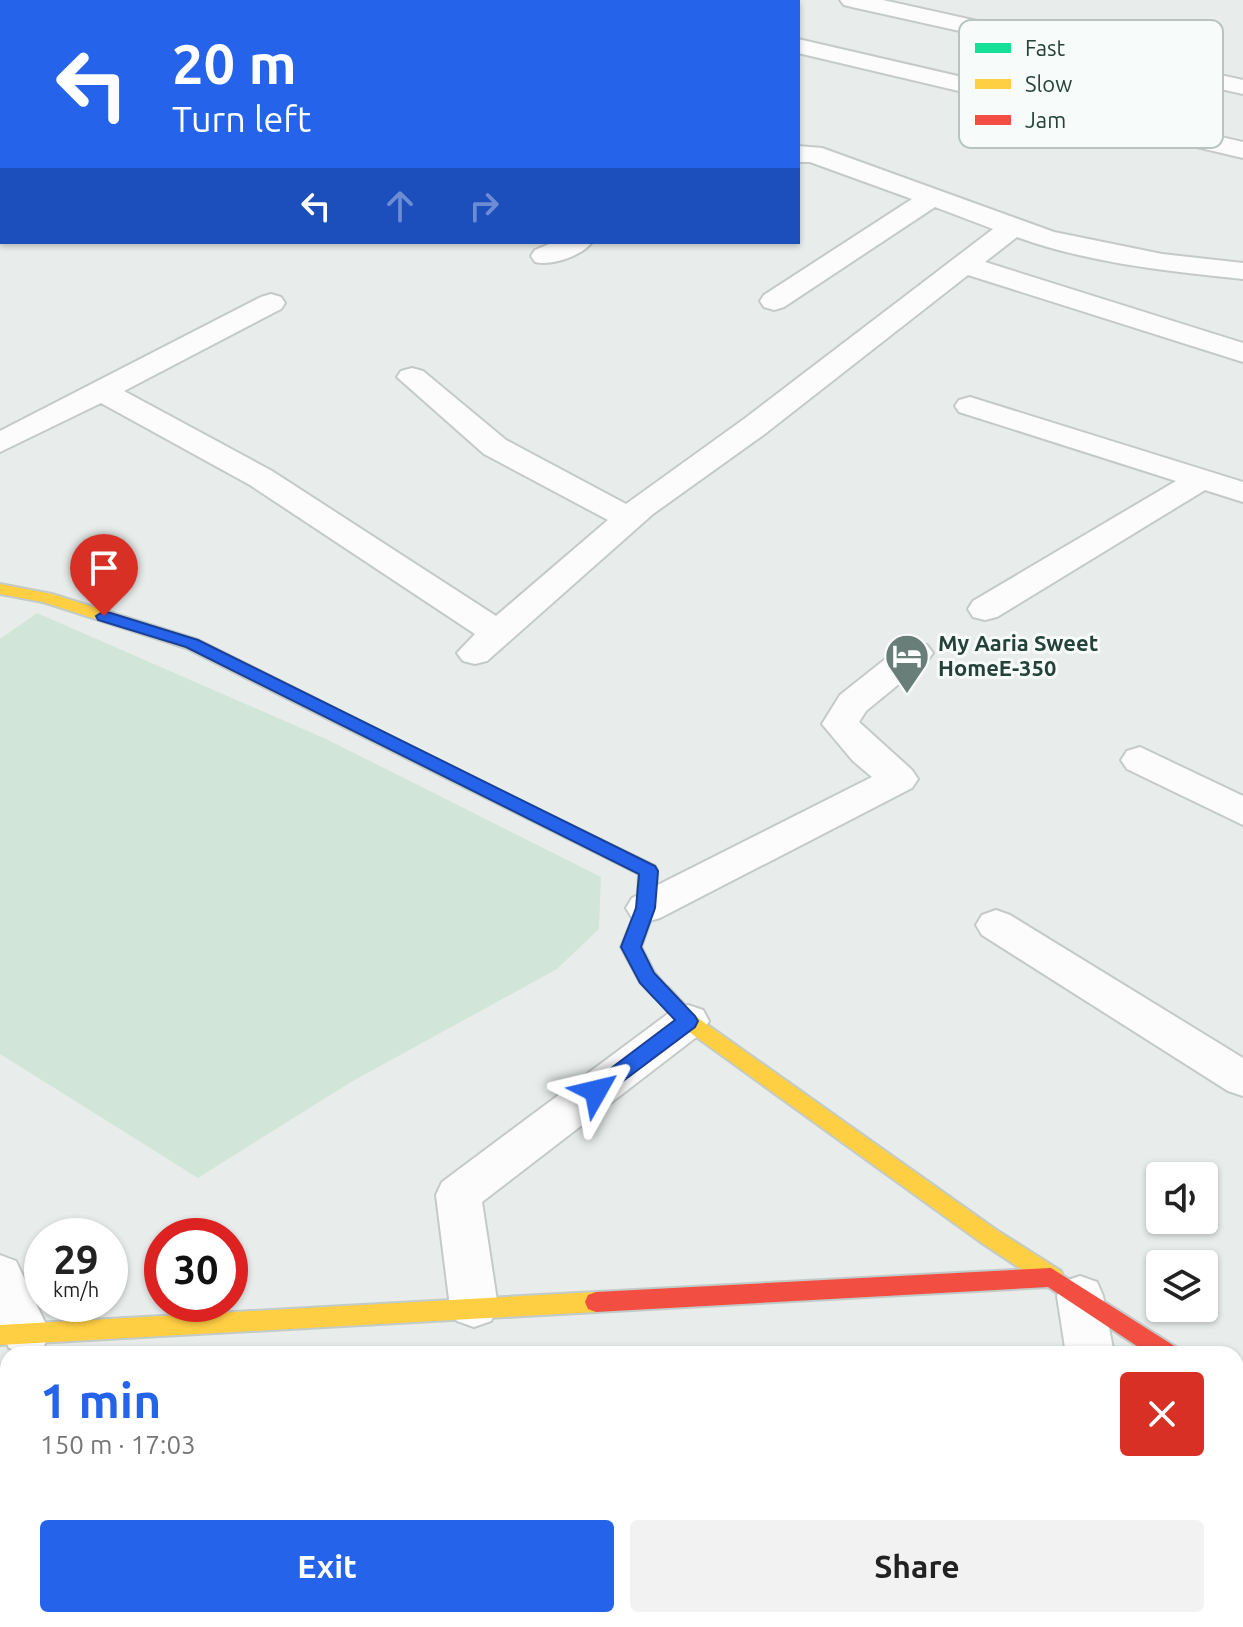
<!DOCTYPE html>
<html lang="en">
<head>
<meta charset="utf-8">
<style>
	body { margin:0; font-family:Ubuntu,sans-serif; background:#f2f2f2; color:#222; height:100vh; display:flex; flex-direction:column; font-size:30px; white-space:nowrap }
	* { box-sizing:border-box; margin:0 }
	p { font-size:26px; color:#767676 }
	.icon { flex:none; width:44px; height:44px; fill:none; stroke:currentColor; stroke-width:2; stroke-linecap:round; stroke-linejoin:round }
	.map { position:relative; flex:1; overflow:hidden }
	.side { position:absolute; left:0px; top:1346px; width:1244px; height:282px; display:flex; flex-direction:column; background:#fff; border-radius:24px 24px 0 0; box-shadow:0 2px 6px #0004 }
	.side>* { flex:none }
	.banner { position:absolute; left:0px; top:0px; width:800px; height:244px; box-shadow:0 2px 6px #0004; background:#2563eb; color:#fff; overflow:hidden }
	.tools { position:absolute; left:1146px; top:1162px; display:grid; gap:16px }
	.tools a { display:grid; place-items:center; width:72px; height:72px; border-radius:8px; background:#fff; box-shadow:0 2px 6px #0004; font-size:40px }
	.speed { position:absolute; left:24px; top:1218px; display:flex; gap:16px; font-size:40px; font-weight:700; text-align:center }
	.speed>* { display:grid; place-content:center; width:104px; height:104px; border-radius:50%; background:#fff; box-shadow:0 2px 6px #0004; line-height:1 }
	.speed small { font-size:20px; font-weight:400 }
	.speed .limit { border:12px solid #d22; background:#fff; color:#111 }
	.pin { position:absolute; display:grid; place-items:center; width:68px; height:68px; color:#fff; margin:-82px -34px; border-radius:50% 50% 50% 0; rotate:-45deg; box-shadow:0 0 8px #0007 }
	.pin .icon { rotate:45deg }
	.me { position:absolute; width:88px; margin:-44px; rotate:53deg; stroke-linejoin:round; filter:drop-shadow(0 0 6px #0008) }
	.turn { display:flex; align-items:center; gap:28px; height:168px; padding:0 40px; font-size:36px }
	.turn .icon { width:104px; height:104px; stroke-width:2.5 }
	.turn b { display:block; font-size:56px; line-height:68px }
	.lanes { display:flex; align-items:center; height:76px; padding:0 40px; background:#0003; justify-content:center; gap:40px; direction:ltr }
	.lanes .off { opacity:.35 }
	.round { display:grid; place-items:center; flex:none; width:84px; height:84px; border-radius:8px; background:#f2f2f2 }
	.overview { display:flex; align-items:center; justify-content:space-between; height:136px; padding:0 40px }
	h1 { font-size:48px; font-weight:600; line-height:60px; color:#2563eb }
	.action { display:flex; gap:16px; margin-top:auto; padding:16px 40px }
	.action a { flex:1; height:92px; border-radius:8px; background:#2563eb; color:#fff; font-size:32px; font-weight:600; line-height:92px; text-align:center }
	.action a+a { background:#f2f2f2; color:#222 }
	.map>svg:first-child { display:block }
	.green { fill:#d1e6d8 }
	.lines { fill:none; stroke-linecap:round; stroke-linejoin:round }
	.street-casing { stroke:#c5cac8; stroke-width:4 }
	.fast-casing { stroke:#c3cbc8; stroke-width:4 }
	.slow-casing { stroke:#c3cbc8; stroke-width:4 }
	.jam-casing { stroke:#c3cbc8; stroke-width:4 }
	.street { fill:#fcfcfc; fill-rule:evenodd }
	.fast { fill:#16e098; fill-rule:evenodd }
	.slow { fill:#ffcf43; fill-rule:evenodd }
	.jam { fill:#f24e42; fill-rule:evenodd }
	.route { fill:#2563eb; stroke:#184099; stroke-width:2 }
	.labels { text-anchor:middle; stroke-width:6; stroke-linejoin:round; paint-order:stroke }
	.poi-label { font-size:22px; font-weight:bold; fill:#24423a; stroke:#f7fbf9; text-anchor:start }
	.key { fill:#f7fbf9; stroke:#b8c4c0; stroke-width:2 }
	.key-label { font-size:22px; fill:#24423a }
</style>
</head>
<body>
<div class="map">
<svg width="1243" height="1627" viewBox="0 0 1243 1627">
	<rect width="100%" height="100%" fill="#e8edeb"/>
	<path class="green" d="M37 613 326 739 601 877 599 929 557 969 351 1082 198 1178 0 1054V639Z"/>
	<g class="lines">
		<g class="street-casing">
			<path id="street" d="M0 0H20L2 2 0 9Z
				M90 0H115L117 2H92Z
				M253 0H281L251 2Z
				M392 0H418L420 2H394Z
				M605 0H633L635 2H607Z
				M840 0H883L1243 80V94L852 7 844 5Z
				M798 39 1243 142V158L798 53Z
				M0 74H2V88H0Z
				M798 146 822 148 1054 232 1162 254 1243 263V279C1168 271 1088 263 1017 237L985 262 1243 343V362L968 275 766 433 653 514 487 661 475 664 463 661 457 653 475 634 250 485 101 403 0 452V431L261 297 271 294 281 297 285 303 281 309 124 391 272 471 496 616 608 520 484 454 397 377 401 371 412 368 423 371 506 440 626 504 744 419 993 229 935 207 784 307 774 310 764 307 760 301 764 295 912 199 810 162H798Z
				M0 154 2 155V171L0 170Z
				M554 242H592C582 256 551 266 535 262L531 256 535 250Z
				M970 397 1243 482V502L1205 490 997 617 985 620 973 617 968 609 973 601 1176 481 959 412 955 406 959 400Z
				M915 642 927 645 933 653 927 661 866 711 859 722 912 770 918 779 912 788 660 918 646 922 632 918 626 908 632 898 872 777 853 761 822 724 840 695 903 645Z
				M1140 747 1243 796V825L1127 769 1121 760 1127 751Z
				M996 910 1010 915 1243 1058V1096L1228 1091 982 935 976 925 982 915Z
				M688 1005 703 1010 709 1021 703 1032 482 1202 498 1307 491 1321 474 1327 457 1321 450 1307 436 1195 442 1182 673 1010Z
				M0 1255 16 1261 50 1333 43 1348 26 1354 9 1348 0 1328Z
				M1080 1276 1097 1282 1103 1296 1114 1354H1066L1057 1296 1063 1282Z
				M1236 1378 1243 1381V1427L1236 1424Z
				M0 1556H8V1606H0Z
				M1114 1620H1166L1167 1627H1115Z"/>
		</g>
		<g class="fast-casing">
			<path id="fast" d="M456 770 655 866 657 871 655 908 641 947 654 972 671 992 668 997H654L640 982 621 947 637 908 639 874 450 780 447 776 450 772Z"/>
		</g>
		<g class="slow-casing">
			<path id="slow" d="M0 584 52 594 198 640 462 772 465 776 462 780H450L186 648 43 602 0 594Z
				M661 985 668 987 695 1016 995 1229 1061 1271 1064 1278 1061 1285 1053 1287 1045 1285 979 1241 681 1026 651 992 654 987Z
				M596 1292 604 1295 607 1302 604 1309 596 1312 0 1345V1325Z"/>
		</g>
		<g class="jam-casing">
			<path id="jam" d="M1051 1268 1176 1347 1179 1354H1149L1048 1287 596 1312 588 1309 585 1302 588 1295 596 1292Z"/>
		</g>
		<use href="#street" class="street"/>
		<use href="#fast" class="fast"/>
		<use href="#slow" class="slow"/>
		<use href="#jam" class="jam"/>
	</g>
	<path class="route" d="M104 611 198 640 655 866 658 871 655 908 641 947 654 973 695 1016 698 1021 695 1027 603 1096H589L586 1091 589 1085 675 1020 640 983 621 947 636 908 639 874 186 647 98 620 96 616Z"/>
	<defs>
		<g id="hotel-pin" transform="scale(2.3)"><path d="M0 17L-7.5 6A9.5 9.5 0 1 1 7.5 6Z" fill="#697e78" stroke="#f7fbf9"/><path d="M-6-4.5h1.5V1H6V5H4.5V3h-9V5H-6ZM-4 0a1.8 1.8 0 1 1 3.6 0ZM.5 0V-2.5h3Q6-2.5 6 0Z" fill="#fff"/></g>
	</defs>
	<g fill-rule="evenodd">
		<use href="#hotel-pin" x="907" y="656"/>
	</g>
	<g class="labels">
		<g class="poi-label">
			<text x="938" y="651">My Aaria Sweet<tspan x="938" dy="25">HomeE-350</tspan></text>
		</g>
	</g>
	<rect x="959" y="20" width="264" height="128" rx="12" class="key"/>
	<rect x="975" y="43" width="36" height="10" fill="#16e098"/>
	<rect x="975" y="79" width="36" height="10" fill="#ffcf43"/>
	<rect x="975" y="115" width="36" height="10" fill="#f24e42"/>
	<g class="key-label">
		<text x="1025" y="56">Fast</text>
		<text x="1025" y="92">Slow</text>
		<text x="1025" y="128">Jam</text>
	</g>
</svg>
<div class="tools">
<a><svg class="icon" aria-label="sound" viewBox="0 0 24 24"><path d="M4 9h4l5-4v14l-5-4H4zM17 9q2 3 0 6"/></svg></a>
<a><svg class="icon" aria-label="layers" viewBox="0 0 24 24"><path d="M12 4l9 5-9 5-9-5zM3 14l9 5 9-5"/></svg></a>
</div>
<div class="speed"><div>29<small>km/h</small></div><div class="limit">30</div></div>
<div class="pin" style="left:104px;top:616px;background:#d93025"><svg class="icon" aria-label="arrive" viewBox="0 0 24 24"><path d="M6 21V4h12l-3 4 3 4H6"/></svg></div>
<svg class="me" style="left:596px;top:1091px" viewBox="-20 -20 40 40"><path d="M0-17L14 15 0 8-14 15z" fill="#2563eb" stroke="#fff" stroke-width="4"/></svg>
<div class="banner">
<div class="turn"><svg class="icon" aria-label="left" viewBox="0 0 24 24"><path d="M17 20v-9H6M10 6l-5 5 5 5"/></svg><div><b>20 m</b>Turn left</div></div>
<div class="lanes"><svg class="icon" aria-label="left" viewBox="0 0 24 24"><path d="M17 20v-9H6M10 6l-5 5 5 5"/></svg><svg class="icon off" aria-label="ahead" viewBox="0 0 24 24"><path d="M12 20V5M6 11l6-6 6 6"/></svg><svg class="icon off" aria-label="right" viewBox="0 0 24 24"><path d="M7 20v-9h11M14 6l5 5-5 5"/></svg></div>
</div>
<section class="side">
<div class="overview"><div><h1>1 min</h1><p>150 m · 17:03</p></div><a class="round" style="background:#d93025;color:#fff"><svg class="icon" aria-label="close" viewBox="0 0 24 24"><path d="M6 6l12 12M18 6L6 18"/></svg></a></div>
<div class="action"><a>Exit</a><a>Share</a></div>
</section>
</div>
</body>
</html>
